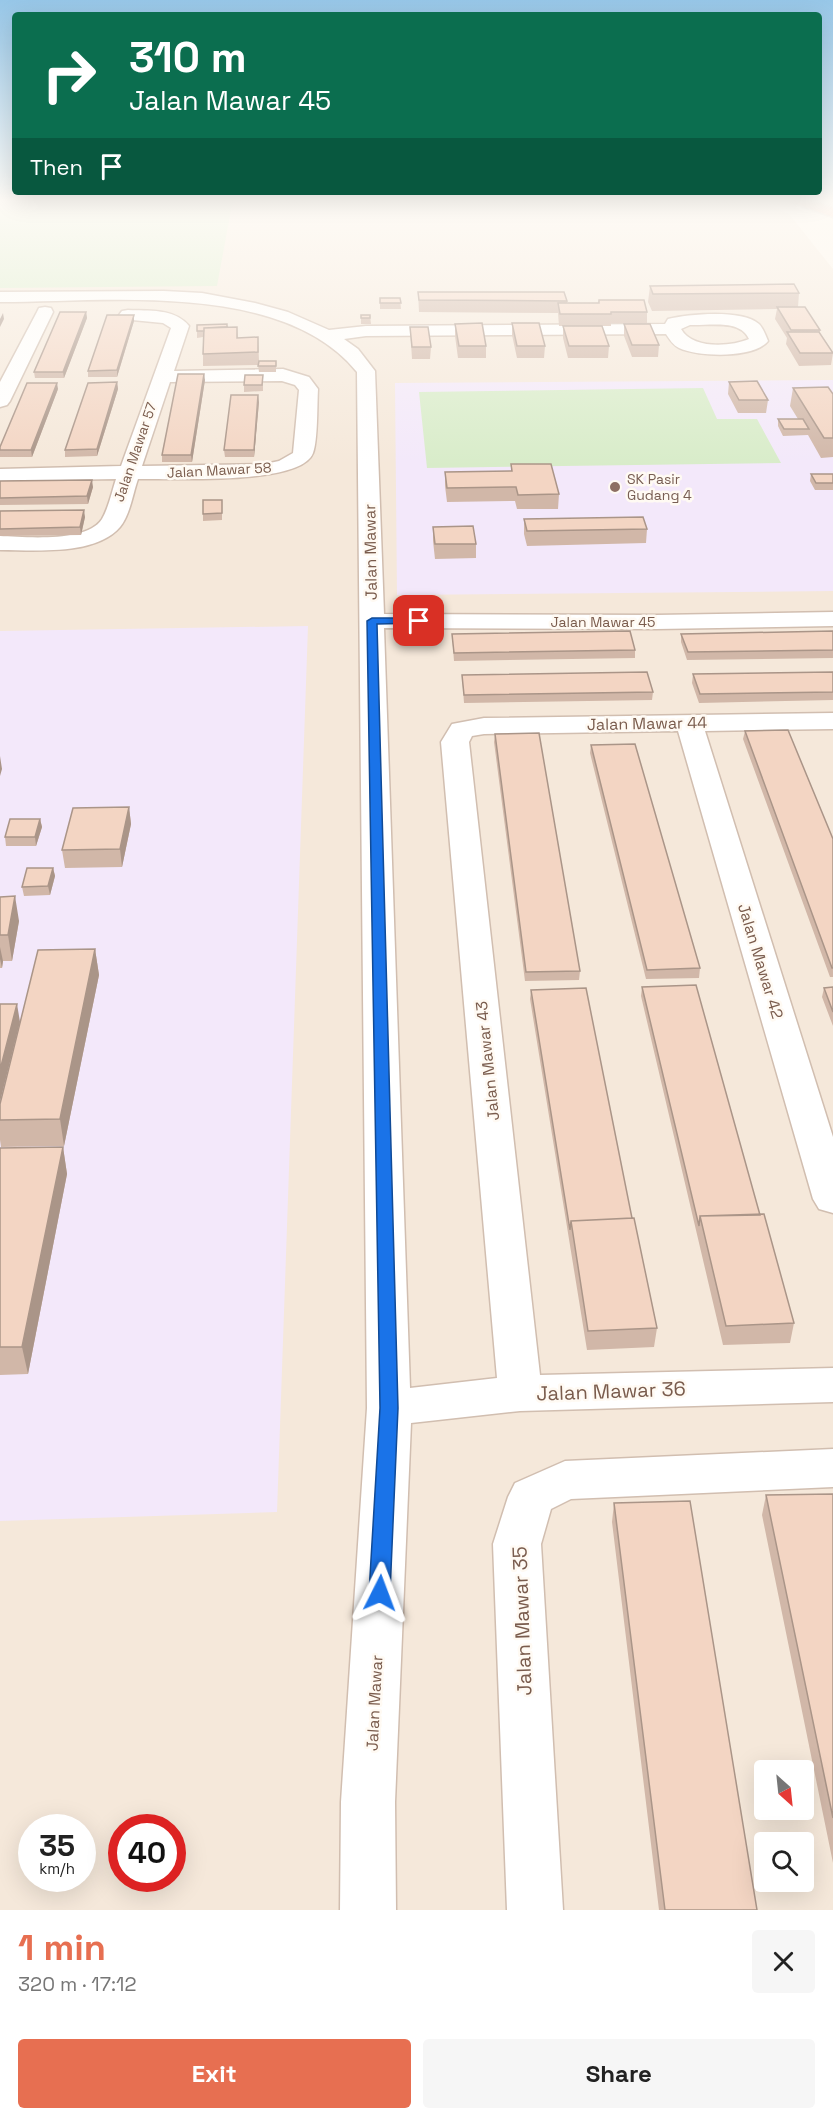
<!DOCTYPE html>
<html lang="en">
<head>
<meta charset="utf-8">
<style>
	body { margin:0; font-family:"Space Grotesk",sans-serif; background:#f6f6f6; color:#222; height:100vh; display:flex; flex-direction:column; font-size:22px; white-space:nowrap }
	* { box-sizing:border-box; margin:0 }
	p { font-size:20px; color:#767676 }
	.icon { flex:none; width:33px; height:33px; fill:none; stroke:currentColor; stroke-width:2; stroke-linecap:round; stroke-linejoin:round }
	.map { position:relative; height:1910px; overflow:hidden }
	.panel { display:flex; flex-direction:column; background:#fff; flex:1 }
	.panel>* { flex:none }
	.banner { position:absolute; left:12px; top:12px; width:810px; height:183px; border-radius:6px; box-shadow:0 6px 24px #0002; background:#0b6e4f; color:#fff; overflow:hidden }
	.needle { width:39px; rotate:153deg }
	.controls { position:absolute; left:754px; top:1760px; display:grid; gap:12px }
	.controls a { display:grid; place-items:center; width:60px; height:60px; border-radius:6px; background:#fff; box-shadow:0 6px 24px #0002; font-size:30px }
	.speed { position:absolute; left:18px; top:1814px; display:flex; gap:12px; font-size:30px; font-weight:700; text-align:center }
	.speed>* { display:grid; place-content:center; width:78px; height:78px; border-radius:50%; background:#fff; box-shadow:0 6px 24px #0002; line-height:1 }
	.speed small { font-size:15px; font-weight:400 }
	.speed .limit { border:9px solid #d22; background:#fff; color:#111 }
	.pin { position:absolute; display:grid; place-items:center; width:51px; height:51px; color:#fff; margin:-26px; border-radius:12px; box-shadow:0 3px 9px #0006 }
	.me { position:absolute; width:66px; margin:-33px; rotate:3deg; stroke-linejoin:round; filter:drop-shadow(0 0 4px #0008) }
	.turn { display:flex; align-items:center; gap:21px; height:126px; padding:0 18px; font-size:27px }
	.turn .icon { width:78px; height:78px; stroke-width:2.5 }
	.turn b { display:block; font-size:42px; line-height:51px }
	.then { display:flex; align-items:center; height:57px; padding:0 18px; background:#0003; gap:12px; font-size:22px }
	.round { display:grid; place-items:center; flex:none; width:63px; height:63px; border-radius:6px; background:#f6f6f6 }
	.head { display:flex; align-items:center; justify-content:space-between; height:102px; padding:0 18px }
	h1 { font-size:36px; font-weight:800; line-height:45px; color:#e76f51 }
	.button { display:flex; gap:12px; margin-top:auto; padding:12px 18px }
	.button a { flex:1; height:69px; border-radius:6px; background:#e76f51; color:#fff; font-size:24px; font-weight:800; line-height:69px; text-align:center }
	.button a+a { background:#f6f6f6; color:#222 }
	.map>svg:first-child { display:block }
	.residential { fill:#f5e8da; fill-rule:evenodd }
	.education { fill:#f3e8fa }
	.green { fill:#d8ecc9 }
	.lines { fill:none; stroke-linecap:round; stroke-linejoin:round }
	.minor-casing { stroke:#d1beb0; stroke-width:3 }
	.highway-casing { stroke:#dad1cd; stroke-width:3 }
	.minor { fill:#fff; fill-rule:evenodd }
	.highway { fill:#f7b7a3; fill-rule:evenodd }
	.wall { fill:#d1b7a8 }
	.shaded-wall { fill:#aa9588 }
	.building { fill:#f3d5c3; stroke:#aa9588; stroke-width:1.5 }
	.route { fill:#1a73e8; stroke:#114b97; stroke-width:1.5 }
	.education-dot { fill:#8d6e63; stroke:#fffaf3; stroke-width:2 }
	.labels { text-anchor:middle; stroke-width:5; stroke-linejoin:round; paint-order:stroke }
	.far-street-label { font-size:14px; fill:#7a5c4d; stroke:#fffaf3 }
	.far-education-label { font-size:14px; fill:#785e54; stroke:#fffaf3; text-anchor:start }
	.street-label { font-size:16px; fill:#7a5c4d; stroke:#fffaf3 }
	.near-street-label { font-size:20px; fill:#7a5c4d; stroke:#fffaf3 }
</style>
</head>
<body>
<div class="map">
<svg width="833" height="1910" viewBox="0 0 833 1910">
	<rect width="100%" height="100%" fill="#fdf6ec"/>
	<path class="residential" d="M0 199H755L789 214 833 269V1910H0ZM765 1770H804V1809H765ZM32 1827H82V1878H32ZM122 1827H172V1878H122ZM765 1842H804V1881H765Z"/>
	<path class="education" d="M833 380V591L397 595 395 383Z
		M308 626 277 1512 0 1521V631Z"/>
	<path class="green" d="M0 199H233L217 286 0 288Z
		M703 388 717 419H757L781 463 427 468 419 392Z"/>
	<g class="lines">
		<g class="minor-casing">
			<path id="minor" d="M164 291 202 293 255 303 288 312 329 330 366 326 665 324 668 319C689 314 742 309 759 324 763 328 766 336 768 341 754 359 698 357 679 348 673 345 670 340 666 334L366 336 344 339 358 349 375 371 384 614 656 615 833 612V626L656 629 384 628 410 1388 497 1378 441 742 452 724 484 718 833 713V729L705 731 833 1137V1213L819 1209 813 1199 678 731 484 734 472 736 469 742 540 1375 833 1368V1402L520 1411 411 1423 395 1802 396 1910H340L341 1802 367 1408 357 372C283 280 106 302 0 302V292ZM690 325C709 326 740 319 749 339 730 347 692 349 681 329Z
				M45 307 51 308 53 312 10 401 7 405 0 407V382L37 312 39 308Z
				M128 310C148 311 175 308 189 326L174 371 283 369 309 377 318 389C317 405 318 440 313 453 301 486 170 478 138 479 133 493 130 515 120 527 95 556 35 550 0 550V536C25 537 87 543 102 519 109 507 112 491 116 479L0 481V469L121 466 171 328 163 323 122 319 119 315 122 311ZM282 381 295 385 299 390 293 453 279 461 265 464 142 466 170 382Z
				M833 1449V1487L571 1499 551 1509 541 1544 563 1910H507L493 1544 508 1497 515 1483 565 1461Z"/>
		</g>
		<g class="highway-casing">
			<path id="highway" d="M789 199H808L833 208V217L791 202Z"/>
		</g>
		<use href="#minor" class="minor"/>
		<use href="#highway" class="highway"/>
	</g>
	<path class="wall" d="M650 286 799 293 798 307 820 330V333L833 353 831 365 799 366 786 344 787 338 775 319 777 309 652 311 648 302Z
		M418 292 567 301V303H598L599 300 647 312V323H611V326H602L609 346 608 358H568L563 338V326H589H559L558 313 419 312Z
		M380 298H400L401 309H380Z
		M86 312 87 318 64 378H35L34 372Z
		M361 315H370L371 324H361Z
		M134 321 117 377H88V371Z
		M512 323 545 346 544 358H517L512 335Z
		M455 324 486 346V358H458L455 336Z
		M624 324 659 345 658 357H632L624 336Z
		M227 327H237L238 338 258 337 259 361H276V372H259L258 365 203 366V337L197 338V331Z
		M410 327 431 347 430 359H412Z
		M263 375V391L244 392V385Z
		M205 380 192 462H162V455Z
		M117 382 118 389 97 456 65 457V450Z
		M729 382 768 400 766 413H738L728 394Z
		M793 388 833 394V457L821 458 808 435 783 436 778 426V419H798L790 406Z
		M58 389 32 457H0V447Z
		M259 402 254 457H225L224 450Z
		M511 464 559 494 558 509H517L515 501 447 502 445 486V472L511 471Z
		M811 474H833V490H815L810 481Z
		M0 481 93 487 88 504 0 505Z
		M222 500V520L203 521V514Z
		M0 511 85 517 81 535 0 536Z
		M524 519 647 529 646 543 527 546 524 534Z
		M433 527 476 544V558L435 559 433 541Z
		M833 631V658L687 660 681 642V634Z
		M452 634 635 650V658L454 661Z
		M833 672V700L699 703 692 683 693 674Z
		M462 675 653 692 652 700 464 703Z
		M745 731 833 839V977H830L743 739Z
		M495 734 580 971 579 980 525 981 494 742Z
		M591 745 700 968 699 978 646 979 590 753Z
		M129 807 131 824 122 867 65 868 62 850Z
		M40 819 42 827 36 846H6L5 837Z
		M53 868 55 876 50 895 24 896 22 887Z
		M0 897 19 921 12 961H3L2 968H0Z
		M95 949 99 975 64 1146 1 1147 0 1140V1104Z
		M642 987 760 1215 794 1323 790 1343 723 1345 641 996Z
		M833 987V1026L822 997 824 988Z
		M531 990 632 1218 657 1328 654 1347 587 1350 530 999Z
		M63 1147 67 1174 28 1374 0 1375V1148Z
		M833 1494V1863L762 1515 766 1495Z
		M614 1503 757 1910H659L612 1522Z"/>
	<path class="shaded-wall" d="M86 312 87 318 64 378 63 372Z
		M3 313 4 319 0 327V319Z
		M134 315V321L117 377V370Z
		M204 374 205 380 192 462 191 455Z
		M117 382 118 389 97 456V449Z
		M57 383 58 389 32 457 31 450Z
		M258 395 259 402 254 457V450Z
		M92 480 93 487 88 504 87 496Z
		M84 510 85 517 81 535 80 527Z
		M0 756 2 769 0 776Z
		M129 807 131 824 122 867 120 849Z
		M40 819 42 827 36 846 35 837Z
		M53 868 55 876 50 895 48 886Z
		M15 896 19 921 12 961 8 935Z
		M0 947 3 961 2 968 0 959Z
		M95 949 99 975 64 1146 60 1119Z
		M17 1004 20 1022 0 1102V1070Z
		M63 1147 67 1174 28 1374 22 1347Z"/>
	<path class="building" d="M794 284 799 293 653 294 650 286Z
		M418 292H564L567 301 419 300Z
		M380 298H400L401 303H380Z
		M599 300H644L647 312H611V314H560L558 303H599Z
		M777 307H805L820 330H791Z
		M60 312H86L63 372H34Z
		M107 315H134L117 370 88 371Z
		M361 315H370V318H361Z
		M482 323 486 346H459L455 324Z
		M512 323H539L545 346H517Z
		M227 324V327L204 328V331H197V325Z
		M624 324H650L659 345H632Z
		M563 326H602L609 346H569Z
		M237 327V338L258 337V352L203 354 204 328Z
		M410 327H428L431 347H412Z
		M787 332H819L833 353H800Z
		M259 361H276V366H258Z
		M178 374H204L191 455H162Z
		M245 375H263L262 385H244Z
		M757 381 768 400H739L729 382Z
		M117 382 97 449 65 450 88 383Z
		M27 383H57L31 450H0V447Z
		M828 387 833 394V438H824L793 388Z
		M231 395H258L254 450H224Z
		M778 419H803L809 429H784Z
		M511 464H551L559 494 518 495 516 487 447 488 445 472 512 471Z
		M811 474H833V483H816Z
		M92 480 87 496 0 498V481Z
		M203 500H222V513L203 514Z
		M84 510 80 527 0 529V511Z
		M643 517 647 529 527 531 524 519Z
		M473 526 476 544H435L433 527Z
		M630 631 635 650 454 653 452 634Z
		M833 631V650L688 652 681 634Z
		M647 672 653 692 464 695 462 675Z
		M833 672V692L700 694 693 674Z
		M788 730 833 839V968H832L745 731Z
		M539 733 580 971 526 972 495 734Z
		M635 744 700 968 647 970 591 745Z
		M129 807 120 849 62 850 73 808Z
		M10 819H40L35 837H5Z
		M27 868H53L48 886 22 887Z
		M15 896 8 935H0V897Z
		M95 949 60 1119 0 1120V1104L38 950Z
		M696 985 760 1215 700 1216 699 1226 642 987Z
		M833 987V1012L824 988Z
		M586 988 632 1218 571 1221 570 1230 531 990Z
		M0 1004H17L0 1070Z
		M63 1147 22 1347H0V1148Z
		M764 1214 794 1323 726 1326 700 1216Z
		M634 1218 657 1328 588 1331 571 1221Z
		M833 1494V1818L766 1495Z
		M690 1501 757 1910H665L614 1503Z"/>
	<linearGradient id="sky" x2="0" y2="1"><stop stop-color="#97c7e8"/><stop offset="0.43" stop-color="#fefbf6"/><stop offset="1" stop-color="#fefbf6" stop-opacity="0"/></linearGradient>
	<rect width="833" height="466" fill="url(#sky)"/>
	<path class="route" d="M419 618 425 621 423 623 377 624 398 1408 390 1593 387 1600 380 1602 372 1600 369 1593 380 1408 367 621 372 618Z"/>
	<circle class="education-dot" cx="615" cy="487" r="6"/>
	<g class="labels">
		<g class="far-street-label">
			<text transform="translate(135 452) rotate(-71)" y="5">Jalan Mawar 57</text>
			<text transform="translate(219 470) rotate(-3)" y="5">Jalan Mawar 58</text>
			<text x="603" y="627">Jalan Mawar 45</text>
		</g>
		<g class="far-education-label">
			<text x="627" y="484">SK Pasir<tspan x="627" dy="16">Gudang 4</tspan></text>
		</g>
		<g class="street-label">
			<text transform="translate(370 552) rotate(-91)" y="6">Jalan Mawar</text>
			<text transform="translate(647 723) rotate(-1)" y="6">Jalan Mawar 44</text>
			<text transform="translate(761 961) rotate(73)" y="6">Jalan Mawar 42</text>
			<text transform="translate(487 1061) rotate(-96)" y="6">Jalan Mawar 43</text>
			<text transform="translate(374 1703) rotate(-87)" y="6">Jalan Mawar</text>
		</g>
		<g class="near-street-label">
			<text transform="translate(611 1391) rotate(-2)" y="7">Jalan Mawar 36</text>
			<text transform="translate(522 1621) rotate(-92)" y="7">Jalan Mawar 35</text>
		</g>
	</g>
</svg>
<div class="controls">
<a><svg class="needle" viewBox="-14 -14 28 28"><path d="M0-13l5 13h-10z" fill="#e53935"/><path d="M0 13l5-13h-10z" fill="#767676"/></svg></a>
<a><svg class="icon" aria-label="search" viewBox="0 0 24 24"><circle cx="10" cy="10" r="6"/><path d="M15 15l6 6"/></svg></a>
</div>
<div class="speed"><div>35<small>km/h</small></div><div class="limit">40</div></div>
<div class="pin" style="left:419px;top:621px;background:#d93025"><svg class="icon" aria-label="arrive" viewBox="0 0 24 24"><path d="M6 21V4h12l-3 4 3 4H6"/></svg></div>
<svg class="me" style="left:380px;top:1593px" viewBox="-20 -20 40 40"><path d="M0-17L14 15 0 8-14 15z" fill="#1a73e8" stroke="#fff" stroke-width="4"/></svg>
<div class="banner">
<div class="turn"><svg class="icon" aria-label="right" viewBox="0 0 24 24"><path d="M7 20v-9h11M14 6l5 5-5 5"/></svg><div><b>310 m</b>Jalan Mawar 45</div></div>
<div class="then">Then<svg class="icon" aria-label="arrive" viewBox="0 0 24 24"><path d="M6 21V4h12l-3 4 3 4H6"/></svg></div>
</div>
</div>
<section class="panel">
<div class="head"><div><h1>1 min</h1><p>320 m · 17:12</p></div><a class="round"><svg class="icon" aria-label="close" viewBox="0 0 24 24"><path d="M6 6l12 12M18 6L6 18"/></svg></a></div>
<div class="button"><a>Exit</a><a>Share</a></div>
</section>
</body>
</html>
